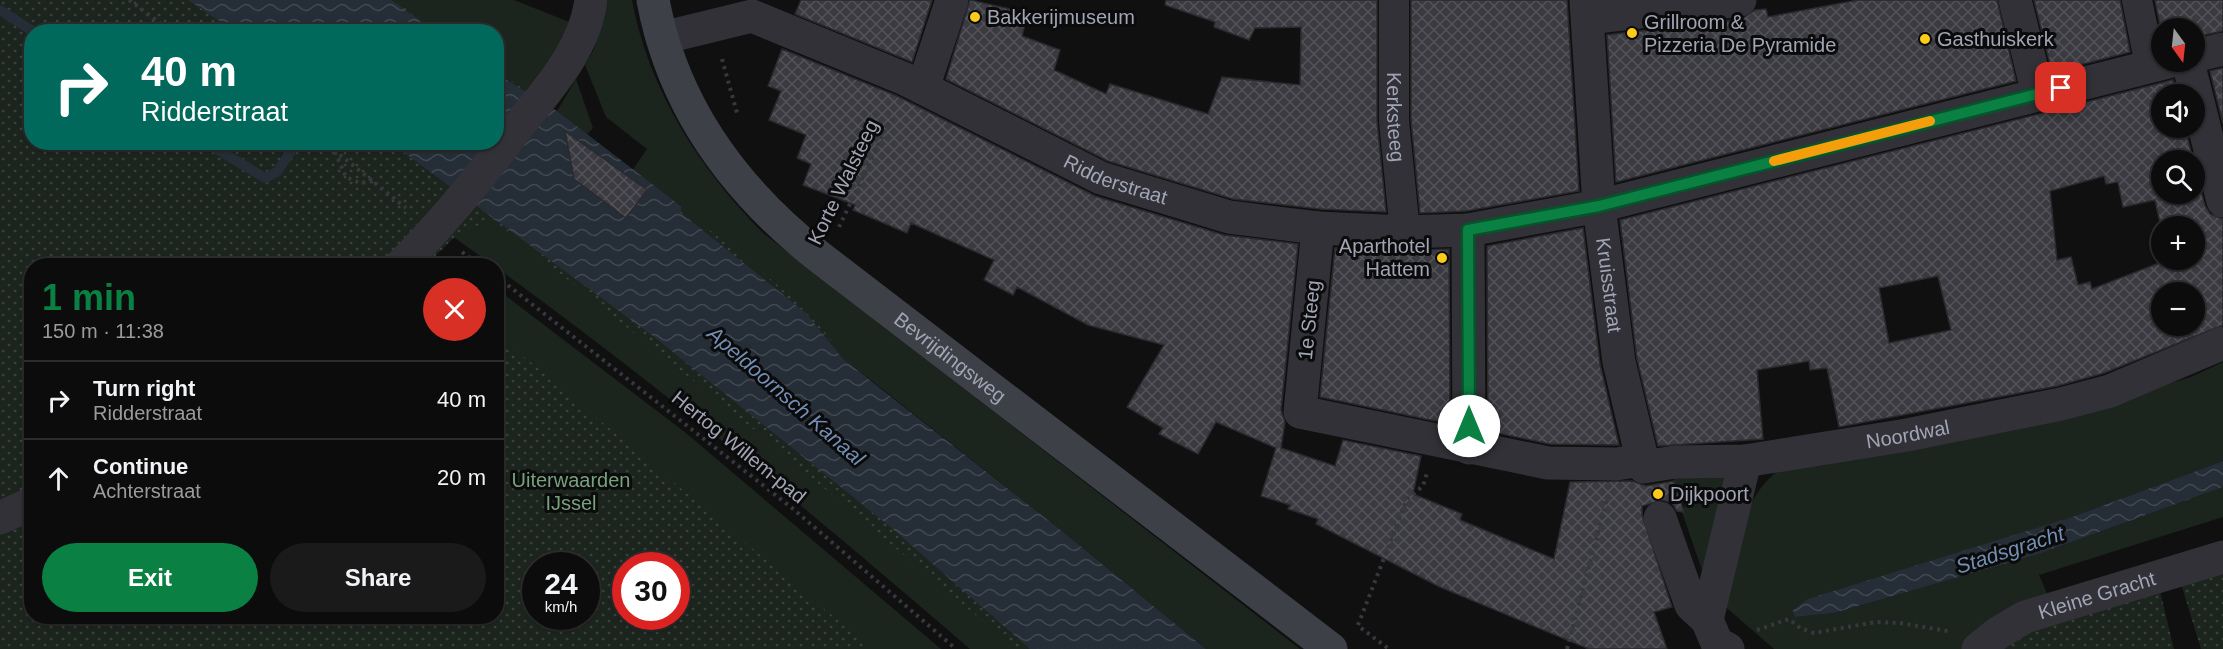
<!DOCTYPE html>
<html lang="en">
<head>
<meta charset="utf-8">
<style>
	body { margin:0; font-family:Arial,sans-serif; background:#1a1a1b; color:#f1f3f6; height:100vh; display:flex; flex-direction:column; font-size:22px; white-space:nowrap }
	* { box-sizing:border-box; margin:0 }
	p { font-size:20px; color:#9a9b9d }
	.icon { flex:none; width:33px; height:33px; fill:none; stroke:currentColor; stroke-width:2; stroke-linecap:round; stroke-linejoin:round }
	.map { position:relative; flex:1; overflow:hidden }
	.drawer { position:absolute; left:24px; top:258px; width:480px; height:366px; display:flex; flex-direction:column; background:#0c0c0d; border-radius:24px; box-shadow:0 2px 4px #0004,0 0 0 2px #2c2c2e }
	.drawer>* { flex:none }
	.guide { position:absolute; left:24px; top:24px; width:480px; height:126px; border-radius:24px; box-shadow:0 2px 4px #0004,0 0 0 2px #2c2c2e; background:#00695c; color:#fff; overflow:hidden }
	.needle { width:39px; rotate:165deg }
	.controls { position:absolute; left:2151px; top:18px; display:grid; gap:12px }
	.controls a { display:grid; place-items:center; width:54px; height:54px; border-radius:50%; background:#0c0c0d; box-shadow:0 2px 4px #0004,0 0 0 2px #2c2c2e; font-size:30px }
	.speed { position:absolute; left:522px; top:552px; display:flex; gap:12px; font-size:30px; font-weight:700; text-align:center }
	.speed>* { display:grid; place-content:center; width:78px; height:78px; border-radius:50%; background:#0c0c0d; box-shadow:0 2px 4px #0004,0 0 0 2px #2c2c2e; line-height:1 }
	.speed small { font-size:15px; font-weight:400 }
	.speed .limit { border:9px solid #d22; background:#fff; color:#111 }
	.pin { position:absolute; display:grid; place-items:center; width:51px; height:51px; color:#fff; margin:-26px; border-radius:12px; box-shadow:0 3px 9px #0006 }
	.me { position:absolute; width:66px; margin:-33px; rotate:0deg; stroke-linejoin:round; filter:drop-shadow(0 0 4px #0008) }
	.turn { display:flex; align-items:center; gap:21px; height:126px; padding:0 18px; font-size:27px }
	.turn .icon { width:78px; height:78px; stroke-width:2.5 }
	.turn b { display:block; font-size:42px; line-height:51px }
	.round { display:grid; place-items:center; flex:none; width:63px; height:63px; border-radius:32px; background:#1a1a1b }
	.head { display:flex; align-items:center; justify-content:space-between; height:102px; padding:0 18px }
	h1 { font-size:36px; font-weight:800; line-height:45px; color:#0b8043 }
	.action { display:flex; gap:12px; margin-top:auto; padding:12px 18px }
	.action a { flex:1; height:69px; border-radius:36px; background:#0b8043; color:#fff; font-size:24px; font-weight:800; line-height:69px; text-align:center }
	.action a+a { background:#1a1a1b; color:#f1f3f6 }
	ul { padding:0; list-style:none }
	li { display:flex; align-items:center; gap:18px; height:78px; padding:0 18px; border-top:2px solid #2c2c2e }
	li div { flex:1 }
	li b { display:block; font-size:22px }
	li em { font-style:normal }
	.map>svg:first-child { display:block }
	.grass { fill:#1c241e; fill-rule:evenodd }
	.park { fill:url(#park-dots); fill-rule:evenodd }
	.water { fill:url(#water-waves) }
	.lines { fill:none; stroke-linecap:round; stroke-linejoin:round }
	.stream { stroke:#252d36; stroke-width:10 }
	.building { fill:url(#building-cross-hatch); stroke:#2a2a2e; stroke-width:1.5; fill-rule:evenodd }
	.path { stroke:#36383e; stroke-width:4; stroke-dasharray:3 4.5; stroke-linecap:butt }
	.pedestrian { stroke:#313137; stroke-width:30 }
	.minor { stroke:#313137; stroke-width:33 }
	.secondary { stroke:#3e4047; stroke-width:33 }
	.route-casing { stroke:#07532c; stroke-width:15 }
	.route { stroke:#0b8043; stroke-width:10 }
	.slow { stroke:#f59e0b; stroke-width:10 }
	.poi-dot { fill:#ffcb1a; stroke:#0b0b0c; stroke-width:2 }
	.labels { text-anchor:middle; stroke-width:6; stroke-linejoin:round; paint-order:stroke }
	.poi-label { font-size:20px; fill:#a0a4b4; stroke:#0b0b0c; text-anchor:start }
	.street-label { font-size:20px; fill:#a0a4b4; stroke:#0b0b0c }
	.park-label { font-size:20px; fill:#75a17c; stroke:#0b0b0c }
	.water-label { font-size:21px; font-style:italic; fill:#738eb3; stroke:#0b0b0c }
</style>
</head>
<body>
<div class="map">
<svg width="2223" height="649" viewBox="0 0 2223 649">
	<defs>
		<pattern id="park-dots" width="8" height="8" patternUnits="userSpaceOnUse" patternTransform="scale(1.5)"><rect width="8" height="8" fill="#1c241e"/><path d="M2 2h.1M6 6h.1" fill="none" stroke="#3a413c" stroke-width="1.8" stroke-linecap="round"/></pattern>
		<pattern id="water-waves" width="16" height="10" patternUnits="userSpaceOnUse" patternTransform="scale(1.5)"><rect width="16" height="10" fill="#252d36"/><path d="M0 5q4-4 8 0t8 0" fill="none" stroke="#414851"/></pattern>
		<pattern id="building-cross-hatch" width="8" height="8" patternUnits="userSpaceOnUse" patternTransform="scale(1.5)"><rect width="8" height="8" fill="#3a3a40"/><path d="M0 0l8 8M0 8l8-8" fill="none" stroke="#535459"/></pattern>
	</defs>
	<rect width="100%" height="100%" fill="#101011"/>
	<path class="grass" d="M391 0H514L572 23 556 51 524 93 497 74 496 32 435 31Z
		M608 0H632C649 91 699 168 763 233L1300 649H1206L1062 531 843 358 679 212 682 207 632 171 647 149 606 117 585 65 594 49Z
		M576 79 593 128 587 135 557 111Z
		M477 208 653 336 1030 649H970C803 505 631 362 452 236Z
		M431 259H453L462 265 426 266Z
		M497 289 686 433 941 649H0V540L32 616H496ZM536 566H586V616H536ZM626 566H676V616H626Z
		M2223 362V461L2069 518 1792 611 1795 617 1834 613 2036 555 2223 487V517L2039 575 2049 598 1965 649H1774L1721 603C1733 556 1739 503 1777 471L2051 420 2191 377Z
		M1726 471 1703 573 1682 512 1685 505 1680 500 1673 476Z"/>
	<path class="park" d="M0 0H393L439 31 32 32V142H496L497 71 571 122 758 268 810 314 844 356 873 383 1129 586 1165 621 1202 649H1016L762 436 496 222 464 228 426 265 32 266V616H496L497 334 872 649H0ZM536 566H586V616H536ZM626 566H676V616H626Z
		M2223 564V649H2201L2179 577Z
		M2158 583 2174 649H1988L1991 647Z"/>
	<path class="water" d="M188 0H391L435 31H234Z
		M497 74 557 111 682 207 680 212 806 313 843 359 1062 531 1206 649H1030L888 525 653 336 391 143 496 142Z
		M2223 461V487L2036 555 1834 613 1795 617 1792 611 1808 599 2069 518Z"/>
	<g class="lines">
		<path class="stream" d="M0 10 34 32
			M205 142 265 178 277 172 297 143"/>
	</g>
	<path class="building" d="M801 0H932L912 62 795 14Z
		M970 0 1028 13 1022 36 1060 50 1054 70 1106 94 1110 84 1208 114 1222 77 1300 85 1301 27 1255 28 1249 40 1214 27 1215 22 1165 5 1166 0H1377V121L1386 212 1320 209 1233 199 1108 161 946 79Z
		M1411 0H1567L1579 191 1466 211 1420 213 1411 120Z
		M1858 0H1997L2016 81 1616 182 1607 35 1742 19 1755 10 1766 9 1768 17Z
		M2034 0H2120L2130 52 2052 72Z
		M2155 0H2223V31L2194 37V28H2162V35Z
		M782 49 897 96 1095 196 1224 235 1298 244 1281 410 1285 422 1281 448 1335 466 1343 440 1421 456 1413 494 1462 514 1460 520 1554 559 1570 482 1632 481 1646 486 1674 481 1684 512 1677 511 1672 503 1663 500 1642 506V515L1672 607 1654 612 1667 649H1589L1440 587 1316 524 1318 519 1288 509 1290 505 1261 496 1276 448 1216 422 1198 454 1159 434 1163 428 1127 407 1164 345 1088 325 1017 287 1013 295 984 280 994 260 911 223 907 233 853 210 855 205 803 185 811 164 797 158 806 135 769 120 781 91 768 86Z
		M2223 68V124L2210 71Z
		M2173 80 2177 94H2162V128H2185L2193 160H2162V194H2194V165L2205 206 2210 214 2223 219V325L2104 373 2057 386 1839 427 1827 368 1810 370 1809 361 1757 370 1763 439 1658 446 1637 359 1620 220ZM2104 176 2106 184 2118 182 2123 207 2155 200 2162 232V226H2194V260H2167L2092 289 2090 282 2078 285 2071 257 2057 260 2050 191ZM1938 276 1951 330 1889 343 1879 288ZM2162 292H2194V326H2162Z
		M565 131 647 190 626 218 574 179Z
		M1583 228 1600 364 1619 445 1550 444 1488 431 1487 246Z
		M1335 248 1404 251 1449 249 1450 424 1320 397Z"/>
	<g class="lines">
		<path class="path" d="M129 0 172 32
			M722 59 737 113
			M324 142 334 150 346 177 360 183 375 181
			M334 150 406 208
			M839 227 891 118
			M462 252 481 266
			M496 276 792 508 956 649
			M1358 625 1407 499 1423 486 1427 473
			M1361 628 1389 649
			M1757 630 1789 619 1800 628 1814 633 1876 622 1900 623 1948 631
			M1567 649 1607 499"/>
		<g class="pedestrian">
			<path id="s1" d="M1394 0V121L1405 232"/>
			<path d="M2137 0 2150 65"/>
		</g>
		<g class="minor">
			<path id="s2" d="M1586 0 1599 206 1619 362 1644 467 1675 462 1745 461 1907 435 2061 404 2110 391 2223 343"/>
			<path d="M2015 0 2038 94"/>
			<path d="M1588 18 1740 0"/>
			<path id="s3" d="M662 38 752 16 905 79 1101 178 1229 217 1318 228 1405 232 1468 230 1599 206 2168 62"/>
			<path d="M2194 56 2223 49"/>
			<path d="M2188 62 2223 201"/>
			<path d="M923 88 952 0"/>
			<path d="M1318 228 1300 412 1548 463 1616 464 1643 460"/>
			<path d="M1468 230 1469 448"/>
			<path d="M400 266C442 224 478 180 513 133 544 93 584 53 591 0"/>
			<path d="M0 518 32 503"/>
			<path d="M1660 518 1691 605 1707 620 1717 643 1728 649"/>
			<path d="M1707 620 1745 461"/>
			<path id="s4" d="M1978 649 1998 633 2025 617 2223 557"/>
		</g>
		<path class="secondary" id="s5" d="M653 0C673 108 737 193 822 259L1331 649"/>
	</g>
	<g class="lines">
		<g class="route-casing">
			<path id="route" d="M1469 426 1468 230 1599 206 2061 88"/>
		</g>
		<use href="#route" class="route"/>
		<path class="slow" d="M1774 161 1930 121"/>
	</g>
	<g class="poi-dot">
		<circle cx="975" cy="17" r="6"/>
		<circle cx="1632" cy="33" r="6"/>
		<circle cx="1925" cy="39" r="6"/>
		<circle cx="1442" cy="258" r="6"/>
		<circle cx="1658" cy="494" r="6"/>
	</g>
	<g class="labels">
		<g class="poi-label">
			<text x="987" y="24">Bakkerijmuseum</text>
			<text x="1644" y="29">Grillroom &amp;<tspan x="1644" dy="23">Pizzeria De Pyramide</tspan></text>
			<text x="1937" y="46">Gasthuiskerk</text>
			<text x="1430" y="253" text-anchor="end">Aparthotel<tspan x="1430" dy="23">Hattem</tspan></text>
			<text x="1670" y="501">Dijkpoort</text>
		</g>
		<g class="street-label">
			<text dy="7" stroke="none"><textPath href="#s1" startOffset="117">Kerksteeg</textPath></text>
			<text dy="7" stroke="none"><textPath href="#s3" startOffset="492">Ridderstraat</textPath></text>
			<text transform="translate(843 182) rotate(-64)" y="7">Korte Walsteeg</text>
			<text dy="7" stroke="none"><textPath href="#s2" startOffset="286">Kruisstraat</textPath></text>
			<text transform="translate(1309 320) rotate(-84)" y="7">1e Steeg</text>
			<text dy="7" stroke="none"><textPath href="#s5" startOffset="478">Bevrijdingsweg</textPath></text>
			<text dy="7" stroke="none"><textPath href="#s2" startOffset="738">Noordwal</textPath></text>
			<text transform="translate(739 447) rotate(39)" y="7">Hertog Willem-pad</text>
			<text dy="7" stroke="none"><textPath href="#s4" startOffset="132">Kleine Gracht</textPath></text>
		</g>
		<g class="park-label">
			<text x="571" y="487">Uiterwaarden<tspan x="571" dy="23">IJssel</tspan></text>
		</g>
		<g class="water-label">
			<text transform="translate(786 396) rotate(41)" y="7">Apeldoornsch Kanaal</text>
			<text transform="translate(2010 550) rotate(-18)" y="7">Stadsgracht</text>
		</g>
	</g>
</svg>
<div class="controls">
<a><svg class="needle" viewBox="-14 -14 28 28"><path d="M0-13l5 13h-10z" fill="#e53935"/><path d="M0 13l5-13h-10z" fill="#9a9b9d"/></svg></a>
<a><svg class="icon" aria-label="sound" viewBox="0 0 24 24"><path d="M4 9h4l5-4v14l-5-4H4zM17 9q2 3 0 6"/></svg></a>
<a><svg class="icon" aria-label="search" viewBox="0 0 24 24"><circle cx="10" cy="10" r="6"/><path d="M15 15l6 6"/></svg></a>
<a>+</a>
<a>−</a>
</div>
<div class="speed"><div>24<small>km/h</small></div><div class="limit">30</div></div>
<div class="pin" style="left:2061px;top:88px;background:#d93025"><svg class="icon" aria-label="arrive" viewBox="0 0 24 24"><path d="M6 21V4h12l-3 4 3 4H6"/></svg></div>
<svg class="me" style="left:1469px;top:426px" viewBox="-20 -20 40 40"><circle r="19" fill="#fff"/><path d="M0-13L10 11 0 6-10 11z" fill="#0b8043"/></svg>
<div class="guide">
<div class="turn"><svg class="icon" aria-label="right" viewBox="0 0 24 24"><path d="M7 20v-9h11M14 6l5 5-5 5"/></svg><div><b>40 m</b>Ridderstraat</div></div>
</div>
<section class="drawer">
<div class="head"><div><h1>1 min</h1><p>150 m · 11:38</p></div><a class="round" style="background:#d93025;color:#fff"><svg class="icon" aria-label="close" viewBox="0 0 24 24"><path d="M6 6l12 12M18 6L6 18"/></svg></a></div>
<ul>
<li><svg class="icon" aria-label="right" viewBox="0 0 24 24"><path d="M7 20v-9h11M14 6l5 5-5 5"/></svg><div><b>Turn right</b><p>Ridderstraat</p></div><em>40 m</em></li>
<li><svg class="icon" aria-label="ahead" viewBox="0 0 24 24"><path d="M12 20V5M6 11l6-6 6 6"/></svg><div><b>Continue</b><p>Achterstraat</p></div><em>20 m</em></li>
</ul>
<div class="action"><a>Exit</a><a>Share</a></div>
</section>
</div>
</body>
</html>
